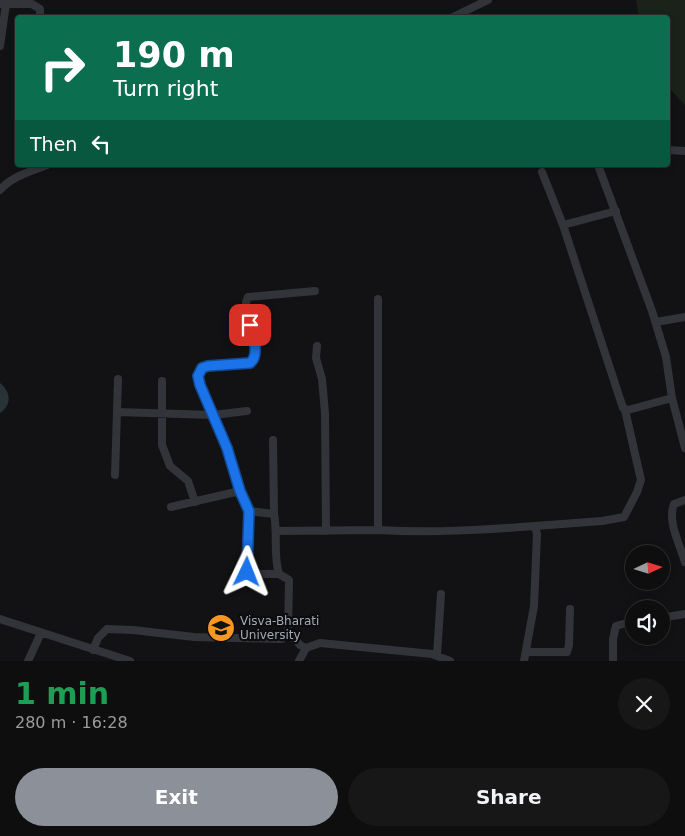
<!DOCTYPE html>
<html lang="en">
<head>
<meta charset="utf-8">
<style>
	body { margin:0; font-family:"DejaVu Sans",sans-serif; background:#171718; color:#f1f3f6; height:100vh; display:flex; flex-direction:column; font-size:19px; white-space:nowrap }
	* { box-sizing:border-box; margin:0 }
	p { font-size:16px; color:#9b9c9e }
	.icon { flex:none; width:28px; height:28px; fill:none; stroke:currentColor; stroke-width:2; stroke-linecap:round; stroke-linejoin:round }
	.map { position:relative; height:661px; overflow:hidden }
	.sheet { display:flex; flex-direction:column; background:#0e0e0f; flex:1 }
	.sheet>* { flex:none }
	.hud { position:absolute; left:15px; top:15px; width:655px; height:152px; border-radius:5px; box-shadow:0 2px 8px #0003,0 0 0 1px #2e2e2f; background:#0b6e4f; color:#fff; overflow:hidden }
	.needle { width:32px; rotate:86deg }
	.tools { position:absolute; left:625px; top:545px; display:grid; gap:10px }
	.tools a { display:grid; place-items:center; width:45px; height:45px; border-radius:50%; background:#0e0e0f; box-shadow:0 2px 8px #0003,0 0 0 1px #2e2e2f; font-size:25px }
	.pin { position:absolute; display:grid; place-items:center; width:42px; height:42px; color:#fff; margin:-21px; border-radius:10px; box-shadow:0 2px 8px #0006 }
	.me { position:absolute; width:55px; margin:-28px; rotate:2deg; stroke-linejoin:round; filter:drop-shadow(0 0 4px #0008) }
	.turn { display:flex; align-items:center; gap:18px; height:105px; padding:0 15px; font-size:22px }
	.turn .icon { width:65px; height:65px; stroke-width:2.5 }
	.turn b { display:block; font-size:35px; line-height:42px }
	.then { display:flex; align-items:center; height:48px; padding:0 15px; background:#0003; gap:10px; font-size:19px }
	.round { display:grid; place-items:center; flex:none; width:52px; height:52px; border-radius:26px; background:#171718 }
	.headline { display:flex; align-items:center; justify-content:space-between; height:85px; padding:0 15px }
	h1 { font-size:30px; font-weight:700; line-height:38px; color:#1e9e55 }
	.button { display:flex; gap:10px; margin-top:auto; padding:10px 15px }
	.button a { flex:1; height:58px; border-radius:30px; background:#8c9099; color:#fff; font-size:20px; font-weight:700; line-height:58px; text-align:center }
	.button a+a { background:#171718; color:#f1f3f6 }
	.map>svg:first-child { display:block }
	.green { fill:#1a221a }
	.water { fill:#283338 }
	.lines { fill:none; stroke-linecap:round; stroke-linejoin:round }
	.street { stroke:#333439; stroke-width:8 }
	.route-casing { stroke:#114b97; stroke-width:12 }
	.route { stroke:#1a73e8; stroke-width:9 }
	.labels { text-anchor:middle; stroke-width:4.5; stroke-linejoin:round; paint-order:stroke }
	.poi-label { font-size:12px; fill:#a2abb5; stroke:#0d0d0f; text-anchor:start }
</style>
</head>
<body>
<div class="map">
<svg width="685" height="661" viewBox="0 0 685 661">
	<rect width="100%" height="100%" fill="#121214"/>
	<path class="green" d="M636 0H685V105L671 90 668 83V18L639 17Z"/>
	<path class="water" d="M0 383C11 392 12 405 0 413Z"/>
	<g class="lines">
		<path class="street" d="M0 4H32L40 9V18
			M451 18 488 0
			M0 46 6 4
			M668 150 685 151
			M598 165 652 311 666 357 672 398 685 448
			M542 172 563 225 623 408 628 410 672 398
			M0 190C12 176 30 172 47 165
			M563 225 616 211
			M656 322 685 317
			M317 346 316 358 322 379 325 413 326 531
			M162 381V445L170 466 188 481 195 502
			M117 412 213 415 247 411
			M273 440 274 514
			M115 475 118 379
			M685 500 674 504C667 521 680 545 685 562
			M171 507 240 491
			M249 511 247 571 261 574H279
			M535 526 602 521 624 517 637 492 641 480 625 410
			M378 530C431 533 482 530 535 526L537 534 534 606 524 661
			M277 531 378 530V299
			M661 618 685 614
			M0 619 130 661
			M306 648 300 645 288 632 289 580 279 574C273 555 278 534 274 514L249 511 240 491 227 448 200 385 198 376 202 368 208 366 250 363 255 360 256 353 246 309V302L248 297 315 291
			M93 650 98 638 107 629 133 630 194 637 282 639 288 632
			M526 652H567L569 645 570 609
			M437 655 441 594
			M28 661 41 633
			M299 661 306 648 320 643 432 654 450 661
			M613 661V639L616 626 634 621"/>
	</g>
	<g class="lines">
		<g class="route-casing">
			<path id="route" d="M247 572 249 511 240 491 227 448 200 385 198 376 202 368 208 366 250 363C260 355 253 336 250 325"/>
		</g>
		<use href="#route" class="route"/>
	</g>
	<defs>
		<g id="university-disc" transform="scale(1.4375)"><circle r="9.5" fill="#fd9720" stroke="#0d0d0f"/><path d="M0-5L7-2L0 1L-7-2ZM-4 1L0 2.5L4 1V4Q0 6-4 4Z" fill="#111"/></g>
	</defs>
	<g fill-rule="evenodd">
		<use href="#university-disc" x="221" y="628"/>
	</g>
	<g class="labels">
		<g class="poi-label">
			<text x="240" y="625">Visva-Bharati<tspan x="240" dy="14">University</tspan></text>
		</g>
	</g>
</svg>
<div class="tools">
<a><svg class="needle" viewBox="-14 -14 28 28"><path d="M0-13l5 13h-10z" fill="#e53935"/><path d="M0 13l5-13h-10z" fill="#9b9c9e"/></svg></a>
<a><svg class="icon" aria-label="sound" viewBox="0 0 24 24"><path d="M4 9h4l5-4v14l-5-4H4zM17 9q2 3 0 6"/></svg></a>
</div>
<div class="pin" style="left:250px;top:325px;background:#d93025"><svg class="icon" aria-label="arrive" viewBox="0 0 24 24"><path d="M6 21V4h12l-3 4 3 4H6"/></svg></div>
<svg class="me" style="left:247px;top:572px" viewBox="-20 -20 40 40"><path d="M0-17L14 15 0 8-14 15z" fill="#1a73e8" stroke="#fff" stroke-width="4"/></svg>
<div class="hud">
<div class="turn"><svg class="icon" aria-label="right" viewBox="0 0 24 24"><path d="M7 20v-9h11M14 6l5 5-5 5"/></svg><div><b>190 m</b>Turn right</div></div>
<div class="then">Then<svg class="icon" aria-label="left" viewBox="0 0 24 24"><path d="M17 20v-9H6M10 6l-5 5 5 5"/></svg></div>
</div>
</div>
<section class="sheet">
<div class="headline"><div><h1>1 min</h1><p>280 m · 16:28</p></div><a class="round"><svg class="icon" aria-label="close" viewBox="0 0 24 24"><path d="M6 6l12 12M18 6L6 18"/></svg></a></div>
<div class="button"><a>Exit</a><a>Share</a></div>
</section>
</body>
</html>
